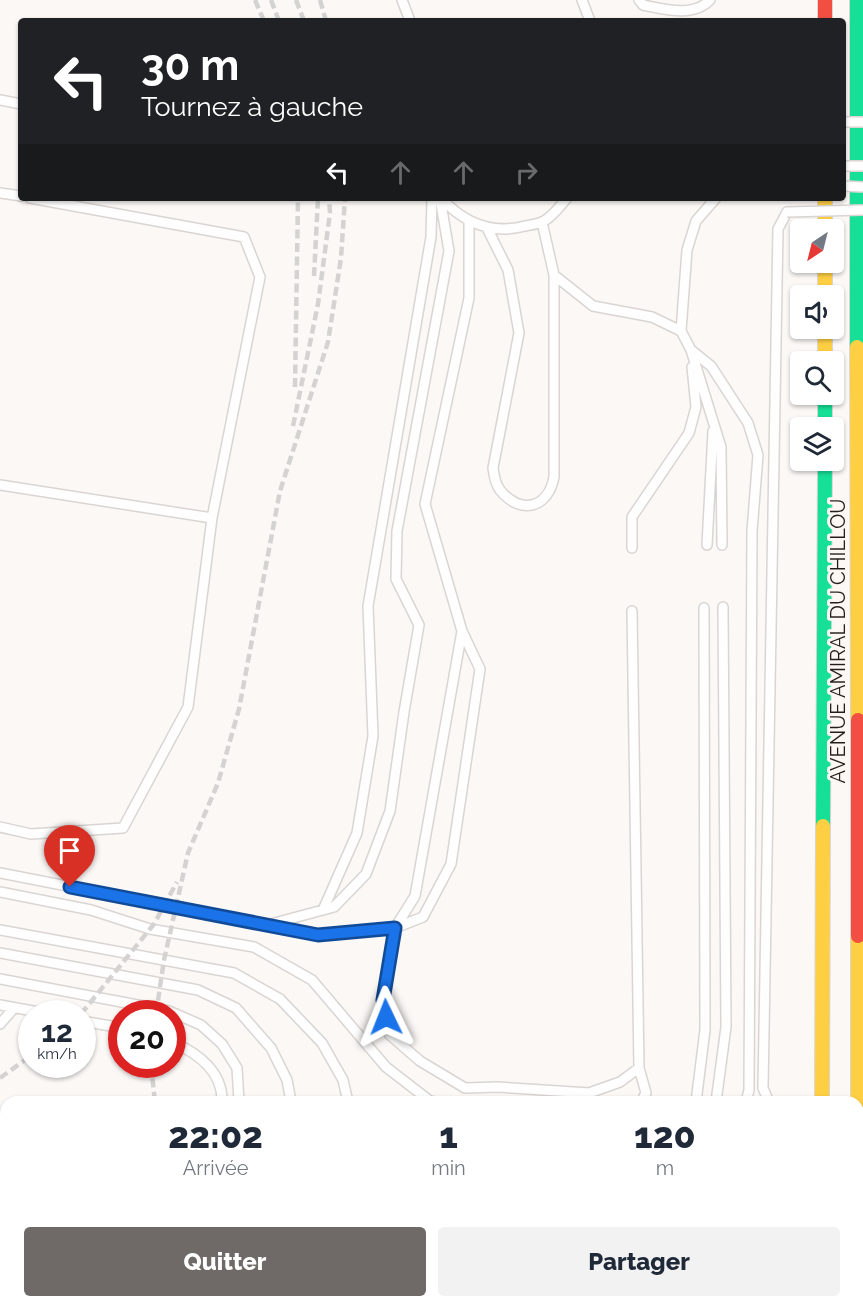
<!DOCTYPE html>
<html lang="fr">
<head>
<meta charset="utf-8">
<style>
	body { margin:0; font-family:Raleway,sans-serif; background:#f2f2f3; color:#1f2937; height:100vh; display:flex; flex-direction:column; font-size:22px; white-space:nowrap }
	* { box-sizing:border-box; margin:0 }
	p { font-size:20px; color:#747a83 }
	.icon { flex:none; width:33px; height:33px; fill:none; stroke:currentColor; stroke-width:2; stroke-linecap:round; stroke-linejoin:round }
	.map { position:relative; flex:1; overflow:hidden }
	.details { position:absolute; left:0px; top:1096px; width:864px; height:212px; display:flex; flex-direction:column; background:#fff; border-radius:18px 18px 0 0; box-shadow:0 2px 4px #0004 }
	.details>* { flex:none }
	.banner { position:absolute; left:18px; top:18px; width:828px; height:183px; border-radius:6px; box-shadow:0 2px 4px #0004; background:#202124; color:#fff; overflow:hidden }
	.needle { width:39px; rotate:215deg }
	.buttons { position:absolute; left:790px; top:219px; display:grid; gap:12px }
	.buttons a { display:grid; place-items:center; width:54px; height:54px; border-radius:6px; background:#fff; box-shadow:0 2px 4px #0004; font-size:30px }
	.speed { position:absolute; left:18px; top:1000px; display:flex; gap:12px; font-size:30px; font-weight:700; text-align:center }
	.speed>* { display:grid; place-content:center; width:78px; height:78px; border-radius:50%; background:#fff; box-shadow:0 2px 4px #0004; line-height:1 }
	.speed small { font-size:15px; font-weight:400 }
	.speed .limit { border:9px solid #d22; background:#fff; color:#111 }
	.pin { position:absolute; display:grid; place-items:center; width:51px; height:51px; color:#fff; margin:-62px -26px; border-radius:50% 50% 50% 0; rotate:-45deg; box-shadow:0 0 6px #0007 }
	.pin .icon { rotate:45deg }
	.me { position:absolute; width:66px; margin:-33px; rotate:358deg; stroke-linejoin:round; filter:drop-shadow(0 0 4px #0008) }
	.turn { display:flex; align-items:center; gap:21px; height:126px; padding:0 24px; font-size:27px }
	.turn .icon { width:78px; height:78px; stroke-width:2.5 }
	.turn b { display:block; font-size:42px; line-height:51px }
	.lanes { display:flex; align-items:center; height:57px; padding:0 24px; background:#0003; justify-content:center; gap:30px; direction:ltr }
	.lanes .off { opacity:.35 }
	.eta { display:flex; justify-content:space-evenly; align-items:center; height:102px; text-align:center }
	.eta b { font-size:36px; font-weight:800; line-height:42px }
	.primary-button { display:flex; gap:12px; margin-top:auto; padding:12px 24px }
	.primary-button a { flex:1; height:69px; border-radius:6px; background:#6f6a68; color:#fff; font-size:24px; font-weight:800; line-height:69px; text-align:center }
	.primary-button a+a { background:#f2f2f3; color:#1f2937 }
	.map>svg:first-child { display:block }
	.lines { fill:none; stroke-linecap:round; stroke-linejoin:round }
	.lane-casing { stroke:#dad5d3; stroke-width:12 }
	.fast-casing { stroke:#dad5d3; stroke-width:16 }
	.slow-casing { stroke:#dad5d3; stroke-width:16 }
	.jam-casing { stroke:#dad5d3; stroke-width:16 }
	.lane { stroke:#fefefe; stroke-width:9 }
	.fast { stroke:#16e098; stroke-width:14 }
	.slow { stroke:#ffcf43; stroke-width:14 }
	.jam { stroke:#f24e42; stroke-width:14 }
	.rail { stroke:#d4d3d2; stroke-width:4.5; stroke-dasharray:9 4.5; stroke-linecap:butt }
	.lane-bridge-casing { stroke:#dad5d3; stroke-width:12; stroke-linecap:butt }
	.lane-bridge { stroke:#fefefe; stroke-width:9 }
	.route-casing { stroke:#114b97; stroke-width:15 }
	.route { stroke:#1a73e8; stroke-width:10 }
	.labels { text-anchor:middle; stroke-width:6; stroke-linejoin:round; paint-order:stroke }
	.street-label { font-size:20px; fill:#231e1b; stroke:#fdf7f4 }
</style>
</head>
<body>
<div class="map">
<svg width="863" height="1307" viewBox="0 0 863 1307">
	<rect width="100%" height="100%" fill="#fbf8f6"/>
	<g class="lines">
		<g class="lane-casing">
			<path id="lane" d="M402 0 410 21
				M582 0 590 21
				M639 0 643 5C664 9 693 18 710 0
				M0 100 21 104
				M0 193 21 196
				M441 198C464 223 491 235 525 226 531 225 539 224 544 221 553 216 560 206 567 198
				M716 198 696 221 687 250 681 331 691 350 721 447 722 545
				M542 222 554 275 593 306 652 317 681 331
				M487 228 508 270 519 333 493 468C494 475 495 484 500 490 520 515 548 509 554 477V275
				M691 350 711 366 748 423 758 455 752 531 749 1090 746 1102
				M0 485 212 518 260 277 244 237 30 198
				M707 545 713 431
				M632 548V517L689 433 696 407 692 367
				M632 611 639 1068 646 1093 641 1102
				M462 631 480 669 451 864 423 917 395 928 383 1000 389 1034 420 1061 465 1088 498 1087 589 1093 620 1082 639 1068
				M0 827 31 834 123 828 188 707 212 518
				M0 873 267 925 334 907 366 874 390 811 404 712 419 625 396 579 397 531 449 251 440 198
				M0 892 91 910 150 929 254 947 312 980 386 1067 430 1101 435 1102
				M323 910 357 833 373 736 368 606 431 237 432 198
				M270 926 318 935 395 928 415 896 462 631 425 504 469 298V222
				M0 930 234 973 280 999 322 1043 343 1080 348 1102
				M0 953 198 990 236 1008 271 1048 287 1080 291 1102
				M0 979 169 1011 201 1025 222 1044 237 1068 239 1102
				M0 1005 49 1014
				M82 1021 122 1028
				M0 1024 14 1008
				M172 1042C198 1053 223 1072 222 1102
				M696 1102 705 1030 704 608
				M716 1102 726 1027 723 607
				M769 1102 763 1088 778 229 787 212
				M321 1302 322 1307
				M472 1302V1307
				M806 1302V1307
				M189 1307 190 1302
				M205 1307 206 1302
				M266 1307 267 1302"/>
		</g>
		<g class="fast-casing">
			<path id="fast" d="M857 0V347
				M825 394V428
				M823 826 825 460
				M858 1132V1307
				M821 1302V1307"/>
		</g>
		<g class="slow-casing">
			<path id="slow" d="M825 198V230
				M825 262V296
				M825 328V362
				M857 347 858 720
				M858 936V1102
				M822 1102 823 826"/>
		</g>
		<g class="jam-casing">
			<path id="jam" d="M825 0V21
				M858 720V936"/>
		</g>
		<use href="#lane" class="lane"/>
		<use href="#fast" class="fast"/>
		<use href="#slow" class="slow"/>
		<use href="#jam" class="jam"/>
		<path class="rail" d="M255 0 264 21
			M271 0 279 21
			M296 0 304 21
			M320 0 326 21
			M314 276 318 198
			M295 387 298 198
			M293 426 318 304 330 213 329 198
			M81 1014 154 924 177 882
			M156 1014 164 960 188 853 218 783 239 709 280 491 328 342 341 258 345 198
			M151 1065 155 1102
			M0 1078 32 1055
			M0 1216 6 1220
			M0 1238 6 1240
			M141 1302 149 1307
			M212 1302 214 1307"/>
		<g class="lane-bridge-casing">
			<path id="lane-bridge" d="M843 122H863
				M843 166H863
				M843 186 863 187
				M787 212 863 210"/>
		</g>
		<use href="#lane-bridge" class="lane-bridge"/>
	</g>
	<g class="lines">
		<g class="route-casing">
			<path id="route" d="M70 887 318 935 395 928 383 1000 386 1017"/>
		</g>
		<use href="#route" class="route"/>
	</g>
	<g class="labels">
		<g class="street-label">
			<text transform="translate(838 641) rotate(-90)" y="7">AVENUE AMIRAL DU CHILLOU</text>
		</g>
	</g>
</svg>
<div class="buttons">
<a><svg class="needle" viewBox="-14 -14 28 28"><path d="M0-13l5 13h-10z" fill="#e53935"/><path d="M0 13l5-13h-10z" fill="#747a83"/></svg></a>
<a><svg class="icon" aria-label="sound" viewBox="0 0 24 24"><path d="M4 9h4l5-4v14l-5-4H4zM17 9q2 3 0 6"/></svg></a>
<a><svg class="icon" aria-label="search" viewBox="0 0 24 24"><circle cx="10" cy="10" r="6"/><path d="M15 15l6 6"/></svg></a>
<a><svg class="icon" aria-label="layers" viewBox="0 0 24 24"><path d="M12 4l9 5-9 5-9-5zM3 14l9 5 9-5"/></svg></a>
</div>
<div class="speed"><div>12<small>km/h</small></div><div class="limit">20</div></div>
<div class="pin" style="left:70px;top:887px;background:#d93025"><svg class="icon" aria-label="arrive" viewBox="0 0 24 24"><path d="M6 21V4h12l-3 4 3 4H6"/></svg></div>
<svg class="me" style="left:386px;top:1017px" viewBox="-20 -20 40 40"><path d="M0-17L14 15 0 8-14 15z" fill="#1a73e8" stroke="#fff" stroke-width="4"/></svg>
<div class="banner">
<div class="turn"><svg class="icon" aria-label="left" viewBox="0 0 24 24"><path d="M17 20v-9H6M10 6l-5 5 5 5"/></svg><div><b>30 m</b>Tournez à gauche</div></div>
<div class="lanes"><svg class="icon" aria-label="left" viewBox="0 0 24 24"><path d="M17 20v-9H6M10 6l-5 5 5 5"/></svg><svg class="icon off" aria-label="ahead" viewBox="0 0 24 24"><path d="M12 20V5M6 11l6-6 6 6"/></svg><svg class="icon off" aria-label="ahead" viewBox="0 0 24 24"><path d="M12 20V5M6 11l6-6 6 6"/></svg><svg class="icon off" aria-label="right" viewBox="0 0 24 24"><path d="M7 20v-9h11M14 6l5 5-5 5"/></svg></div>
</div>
<section class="details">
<div class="eta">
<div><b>22:02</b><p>Arrivée</p></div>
<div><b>1</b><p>min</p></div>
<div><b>120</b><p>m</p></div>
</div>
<div class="primary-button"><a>Quitter</a><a>Partager</a></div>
</section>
</div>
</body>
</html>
